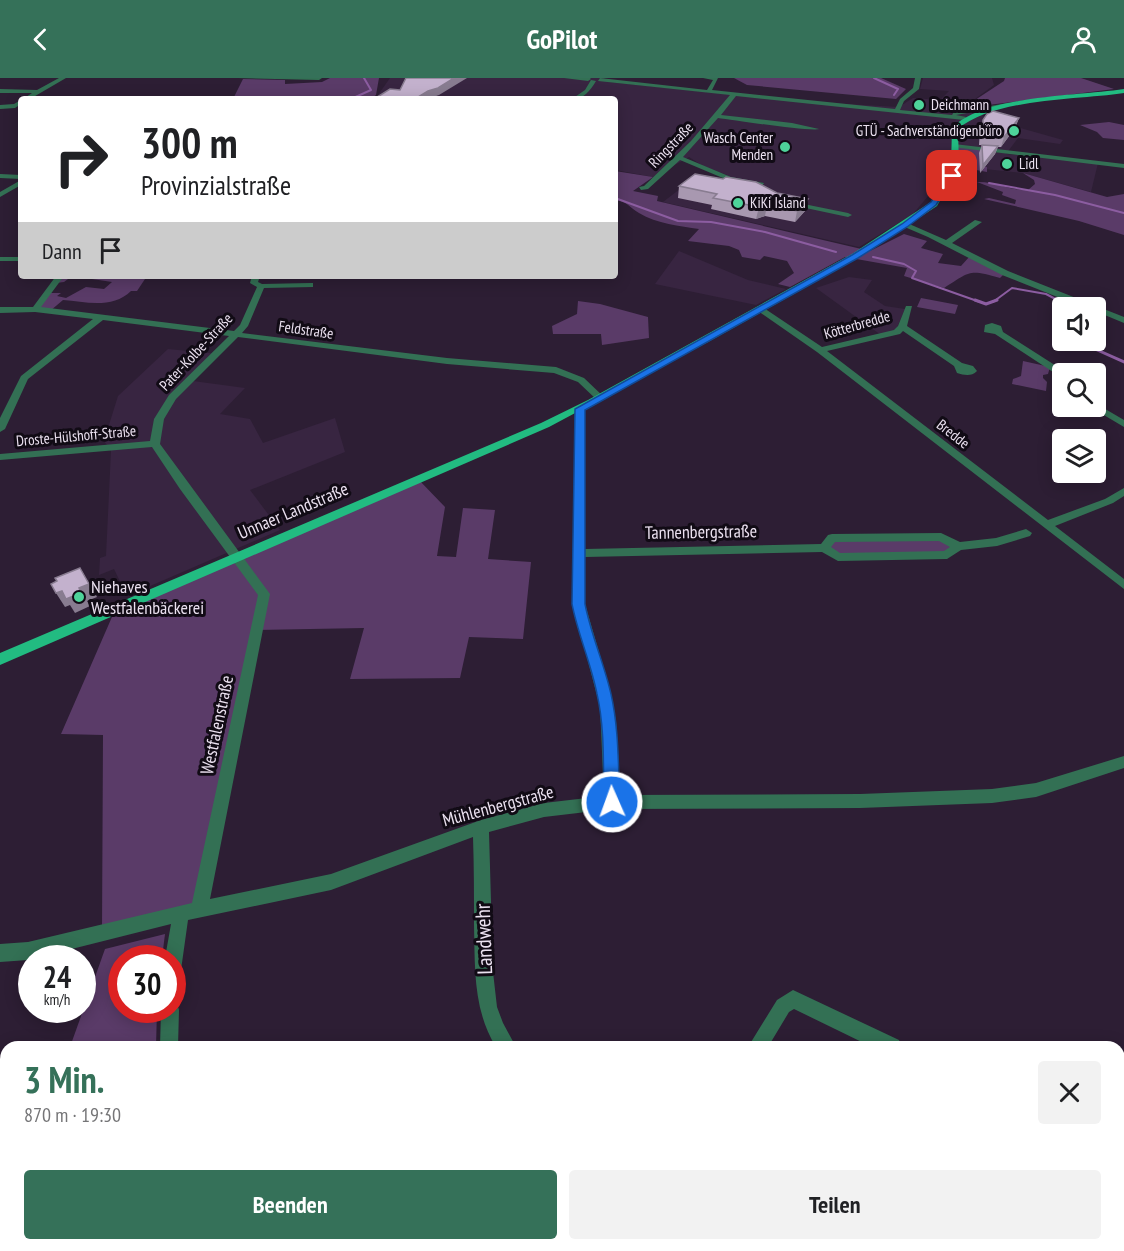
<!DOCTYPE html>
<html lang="de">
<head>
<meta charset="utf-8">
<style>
	body { margin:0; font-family:"PT Sans Narrow",sans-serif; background:#f2f2f2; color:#202124; height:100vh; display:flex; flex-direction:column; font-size:22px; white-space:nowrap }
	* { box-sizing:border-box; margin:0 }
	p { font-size:20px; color:#757577 }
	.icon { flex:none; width:33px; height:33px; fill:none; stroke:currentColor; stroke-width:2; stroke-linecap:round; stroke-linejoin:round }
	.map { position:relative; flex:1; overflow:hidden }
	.panel { position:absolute; left:0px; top:963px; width:1125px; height:210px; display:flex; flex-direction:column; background:#fff; border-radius:18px 18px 0 0; box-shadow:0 3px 15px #0003 }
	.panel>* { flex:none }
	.guide { position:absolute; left:18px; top:18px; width:600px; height:183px; border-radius:6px; box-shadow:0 3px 15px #0003; background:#fff; color:#202124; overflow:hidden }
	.fabs { position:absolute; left:1052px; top:219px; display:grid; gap:12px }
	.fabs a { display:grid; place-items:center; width:54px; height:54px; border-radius:6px; background:#fff; box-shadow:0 3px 15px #0003; font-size:30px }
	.speed { position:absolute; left:18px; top:867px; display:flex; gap:12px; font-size:30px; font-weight:700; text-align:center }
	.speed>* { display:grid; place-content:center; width:78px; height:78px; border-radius:50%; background:#fff; box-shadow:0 3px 15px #0003; line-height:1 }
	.speed small { font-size:15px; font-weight:400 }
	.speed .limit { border:9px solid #d22; background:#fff; color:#111 }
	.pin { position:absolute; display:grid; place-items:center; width:51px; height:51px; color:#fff; margin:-26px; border-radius:12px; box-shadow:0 3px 9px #0006 }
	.me { position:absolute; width:66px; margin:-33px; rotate:358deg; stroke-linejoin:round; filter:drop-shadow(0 0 4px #0008) }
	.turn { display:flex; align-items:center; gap:21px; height:126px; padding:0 24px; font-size:27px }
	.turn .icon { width:78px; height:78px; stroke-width:2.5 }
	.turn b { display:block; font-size:42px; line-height:51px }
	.then { display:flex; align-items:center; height:57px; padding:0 24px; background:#0003; gap:12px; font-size:22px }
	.round { display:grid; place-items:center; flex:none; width:63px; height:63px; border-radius:6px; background:#f2f2f2 }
	.summary { display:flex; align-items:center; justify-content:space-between; height:102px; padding:0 24px }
	h1 { font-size:36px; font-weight:700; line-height:45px; color:#357159 }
	.button { display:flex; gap:12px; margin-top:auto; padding:12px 24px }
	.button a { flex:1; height:69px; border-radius:6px; background:#357159; color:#fff; font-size:24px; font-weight:700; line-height:69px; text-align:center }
	.button a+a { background:#f2f2f2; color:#202124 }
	header { display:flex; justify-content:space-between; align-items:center; height:78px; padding:0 24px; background:#357159; color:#fff; font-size:27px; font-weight:700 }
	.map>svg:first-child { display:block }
	.built { fill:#382541 }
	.green { fill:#5a3b68 }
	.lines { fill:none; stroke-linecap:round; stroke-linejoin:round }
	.stream-far1 { stroke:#8c5da1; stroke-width:2 }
	.stream { stroke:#8c5da1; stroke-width:3 }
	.minor { fill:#337054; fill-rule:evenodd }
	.major { fill:#22bb81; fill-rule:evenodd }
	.wall { fill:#a898b0 }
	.shaded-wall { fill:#887c90 }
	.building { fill:#c3b1cd; stroke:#887c90; stroke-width:1.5 }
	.route { fill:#1a73e8; stroke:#114b97; stroke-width:1.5 }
	.poi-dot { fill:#4ed39a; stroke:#110b15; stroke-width:2 }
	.labels { text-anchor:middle; stroke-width:6; stroke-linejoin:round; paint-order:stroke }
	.far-poi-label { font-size:15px; fill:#ebe1f0; stroke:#110b15; text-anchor:start }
	.far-street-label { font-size:15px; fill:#ebe1f0; stroke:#110b15 }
	.street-label { font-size:18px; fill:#ebe1f0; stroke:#110b15 }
	.poi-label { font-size:18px; fill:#ebe1f0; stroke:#110b15; text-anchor:start }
	.near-street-label { font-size:21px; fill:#ebe1f0; stroke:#110b15 }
</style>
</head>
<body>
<header><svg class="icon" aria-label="back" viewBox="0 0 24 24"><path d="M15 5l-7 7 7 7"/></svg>GoPilot<svg class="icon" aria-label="person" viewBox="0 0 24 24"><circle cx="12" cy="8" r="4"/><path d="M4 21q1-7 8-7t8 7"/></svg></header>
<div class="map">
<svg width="1124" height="1173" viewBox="0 0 1124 1173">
	<rect width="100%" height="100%" fill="#2d1e34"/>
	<path class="built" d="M390 0H604L609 4 793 23 899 29 913 20 940 22 949 13 920 11 923 0H992L994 7 971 24 985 40 1063 62 1060 66 1018 60 1006 76 1098 85 1091 114 1023 95 946 87 935 110 912 137 859 169 663 124 689 104 715 109 727 97 703 88 689 79 653 99 615 92V21H373L378 17Z
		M679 173 748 202 786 211 756 227 655 206Z
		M849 199 872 202 864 214 885 228 905 231 896 252 881 257 816 210Z
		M168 271 219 276 193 303 245 310 220 336 250 341 263 365 335 340 345 374 250 412 280 452 127 518 114 491 99 497 100 480 106 478 111 373 104 363 118 318Z"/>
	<path class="green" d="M330 0H379L376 17 371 21H233L243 1 285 2V6L322 4Z
		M734 0H881L906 11 896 21 747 7Z
		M1005 0H1081L1114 11 980 28 972 24 1004 3Z
		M1109 44 1124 47V62L1103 60 1097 54 1080 47Z
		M954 68 980 71V88L987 89V94L955 88Z
		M615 93 653 99 633 113 658 118 657 123 870 173 904 156 927 163 921 170 943 176 938 185 961 188 970 178 1005 195 1000 200C968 191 971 193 944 210L904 198 907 190 845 179 790 209 778 206 794 195 787 183 764 178 760 182 742 179 739 172 729 168 688 163 699 151C680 148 657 146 639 135 630 130 627 123 615 122Z
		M1023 95 1107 119 1124 116V157L1079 143 984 121 989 120 1015 126 1016 122 1002 117 1003 114 977 104C995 103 1010 113 1028 112L1035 106 1034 102Z
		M60 198H147L137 213H131C113 231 86 224 63 222L50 233 35 231 49 215H61L57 218 66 220 86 209 104 211 112 204 72 198 64 204 56 205Z
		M921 220 958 227 955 236 917 229Z
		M578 223 600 226 648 239 649 260 602 267 601 256H553L552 248 577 236Z
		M1023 283 1050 289 1048 296 1043 297V300L1047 304 1046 313 1012 306 1013 301 1021 298Z
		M418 401 445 429 437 478 456 479 463 430 495 432 488 481 531 484 523 561 469 559 460 600 350 601 364 550 257 552 199 831 102 855 103 657 61 656 115 532Z
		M940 461 955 468 945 476 839 477 828 470 834 462Z
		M165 856 162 880H122V932H157L156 969H70L105 871Z
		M24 1167H200L203 1173H22Z"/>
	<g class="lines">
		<path class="stream-far1" d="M874 0 898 11 894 17
			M351 21 371 12 364 0
			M989 105 1055 117 1124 135
			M615 120 678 143 711 144 765 154 836 174
			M873 179 904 186 916 193 912 200 980 224
			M993 224 1012 210 1046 216 1061 224"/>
		<path class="stream" d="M975 222 986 226 997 222
			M1058 222 1063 225 1054 240 1055 247 1062 251
			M1083 262 1095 271 1124 284"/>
		<path class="minor" d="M59 0H66L30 21H23L32 15H0V11L37 12Z
			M238 0H322L319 2Z
			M564 0H590L591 1 588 3Z
			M600 0 707 12 713 2 703 0H718L712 12 895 31 900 21 913 10 915 0H921L919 11 904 23 900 32 952 37 954 34 1008 25 1011 27 956 37 966 39 964 42 736 18 721 37 792 45 819 51C811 54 734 42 718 40L683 79 731 99 764 105 761 110 749 111 680 82 648 111 641 112 639 109 644 108 691 63 730 17 598 3Z
			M591 2 596 3C590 13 584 21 572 21L585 12Z
			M21 22V26L15 30 0 31V27L14 26Z
			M954 66 1124 86V90L952 69Z
			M0 96 21 97V101L0 100Z
			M21 102V107L0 119V114Z
			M789 123 848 135 852 137 848 139 787 126Z
			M975 142 982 144 952 165 1008 193 1124 239V245L1095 233V230H1085L1002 197 928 159 900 147 907 145 946 162Z
			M0 179H21V183H0Z
			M56 198H64L41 229 234 253 240 247 257 209 250 205 252 198H260L258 204 262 206 310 205H313V209L264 210 248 248 242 255 447 280 556 289 584 300 605 320 597 322 578 304 554 295 447 286 238 259 176 321 164 341 160 366 270 516 210 821 331 796 481 742 544 725 604 718 600 629 573 526 575 331 580 328 585 331V471L821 466 828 457 832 456 941 455 960 464 996 460 1026 451 1032 455 1030 458 997 468 961 472 947 481 838 483 822 474 585 479V526L608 605 616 643 620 717 860 716 992 711 1036 705 1124 678V690L1036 719 992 725 860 730 612 731 544 739 489 754 493 894 497 929 503 945 516 969H496C473 932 475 890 474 847 474 818 474 788 473 759L331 812 188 842 181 892 178 898 172 901V880H165L171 846 28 882 0 884V866L28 864 192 825 258 517 180 411 152 369 0 382V376L150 363 154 341 169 317 229 258 103 242 28 301 5 351 0 354V340L21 298 93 241 35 234 0 235V229H33ZM939 463 950 469 944 473 840 475 831 469 835 464Z
			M761 228 822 269 894 252 898 248 906 228H912L907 248 962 285 973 288 977 293C971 299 964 297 957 295L954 288 903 253 900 256 827 273 1048 442 1105 421 1124 410V418L1113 425 1055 448 1124 501V511L817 274 758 233V229Z
			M992 245 1001 248 1003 254 1061 291V309L1053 307V294L995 256 984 254 985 247Z
			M1095 325 1124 342V349L1092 330 1090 328H1095Z
			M793 912 899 962 901 969H872L794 931 789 934 768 969H748L777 922Z
			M172 924 177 925 179 932 178 969H160L161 932H172Z
			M1119 1065H1124V1085H1119Z
			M209 1167H231L234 1173H212Z
			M999 1167H1027L1030 1173H1002Z"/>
		<path class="major" d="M1124 11V15C1078 22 994 20 958 51L959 88 937 128 858 180 708 264 549 349 0 587V575L541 345 588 322 852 176 931 124 951 88 952 50C984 17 1078 18 1124 11Z"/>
	</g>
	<path class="wall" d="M1019 40 1015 50 1001 69H998L995 76 980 95 979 75 982 67H979L980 52 983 42Z
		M679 108 805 133 795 144 765 138 756 141 711 131 712 127 678 120Z"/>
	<path class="shaded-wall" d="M454 0H467L439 17 428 21H415L428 13Z
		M1019 40 1015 50 1001 69 1004 59Z
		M998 68 995 76 980 95 983 87Z
		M808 121 805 133 795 144 797 133Z
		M767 127 765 138 756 141 759 129Z
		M80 490 97 519 87 523 90 528 75 535 70 527 65 529 56 515 62 513 79 510Z"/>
	<path class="building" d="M406 0H454L438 10 428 13 415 21H374L390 11 400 12Z
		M993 33 1019 40 1004 59 983 56V42L987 36Z
		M982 67 998 68 983 87Z
		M695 96 723 101 726 99 756 104 777 115 808 121 797 133 767 127 759 129 713 120 717 116 679 108Z
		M80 490 89 506 79 510 81 515 66 521 62 513 56 515 51 506 57 503 55 500Z"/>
	<path class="route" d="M949 96 955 98 936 127 907 149 858 180 585 332V526C591 557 604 585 611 616 619 651 618 688 620 724L618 729 612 731 607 729 604 724C603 688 605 651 597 616 591 585 578 557 572 526L575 331 852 177 902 146 931 124Z"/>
	<g class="poi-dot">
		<circle cx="919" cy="27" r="6"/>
		<circle cx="1014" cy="53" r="6"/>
		<circle cx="785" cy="69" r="6"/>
		<circle cx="1007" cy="86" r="6"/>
		<circle cx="738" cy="125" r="6"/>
		<circle cx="79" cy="519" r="6"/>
	</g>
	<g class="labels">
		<g class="far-poi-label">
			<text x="931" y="32">Deichmann</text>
			<text x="1002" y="58" text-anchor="end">GTÜ - Sachverständigenbüro</text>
			<text x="773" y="65" text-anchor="end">Wasch Center<tspan x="773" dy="17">Menden</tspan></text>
			<text x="1019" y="91">Lidl</text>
			<text x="750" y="130">KiKi Island</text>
		</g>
		<g class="far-street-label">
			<text transform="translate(671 67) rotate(-46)" y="5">Ringstraße</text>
			<text transform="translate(857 247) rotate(-16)" y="5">Kötterbredde</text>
			<text transform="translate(306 252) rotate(8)" y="5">Feldstraße</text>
			<text transform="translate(196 274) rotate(-47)" y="5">Pater-Kolbe-Straße</text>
			<text transform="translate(953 356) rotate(38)" y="5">Bredde</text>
			<text transform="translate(76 358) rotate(-5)" y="5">Droste-Hülshoff-Straße</text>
		</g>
		<g class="street-label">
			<text transform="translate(293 433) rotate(-23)" y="6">Unnaer Landstraße</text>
			<text transform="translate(701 454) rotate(-1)" y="6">Tannenbergstraße</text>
			<text transform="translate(217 647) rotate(-78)" y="6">Westfalenstraße</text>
			<text transform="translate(498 728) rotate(-15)" y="6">Mühlenbergstraße</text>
		</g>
		<g class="poi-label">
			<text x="91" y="515">Niehaves<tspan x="91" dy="21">Westfalenbäckerei</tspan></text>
		</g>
		<g class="near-street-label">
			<text transform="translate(484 861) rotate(-92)" y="7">Landwehr</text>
		</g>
	</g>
</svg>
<div class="fabs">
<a><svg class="icon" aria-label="sound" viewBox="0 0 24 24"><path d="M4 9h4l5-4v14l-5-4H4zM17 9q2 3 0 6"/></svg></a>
<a><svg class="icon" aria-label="search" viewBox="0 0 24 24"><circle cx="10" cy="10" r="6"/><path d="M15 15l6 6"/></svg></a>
<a><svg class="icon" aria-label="layers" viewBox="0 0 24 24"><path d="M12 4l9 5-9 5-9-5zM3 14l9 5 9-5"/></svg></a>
</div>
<div class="speed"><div>24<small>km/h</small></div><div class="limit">30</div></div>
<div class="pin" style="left:952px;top:98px;background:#d93025"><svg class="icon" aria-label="arrive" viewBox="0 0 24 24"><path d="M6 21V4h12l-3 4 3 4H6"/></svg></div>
<svg class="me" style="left:612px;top:724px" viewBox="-20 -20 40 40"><circle r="17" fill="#1a73e8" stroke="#fff" stroke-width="3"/><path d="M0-11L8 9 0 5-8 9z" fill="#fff"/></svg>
<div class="guide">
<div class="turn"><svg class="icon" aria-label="right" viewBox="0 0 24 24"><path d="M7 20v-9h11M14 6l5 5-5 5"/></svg><div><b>300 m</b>Provinzialstraße</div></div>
<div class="then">Dann<svg class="icon" aria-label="arrive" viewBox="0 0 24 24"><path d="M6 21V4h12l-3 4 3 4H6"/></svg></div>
</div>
<section class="panel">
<div class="summary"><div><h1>3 Min.</h1><p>870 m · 19:30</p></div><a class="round"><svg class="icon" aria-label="close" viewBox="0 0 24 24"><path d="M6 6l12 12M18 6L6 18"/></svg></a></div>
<div class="button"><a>Beenden</a><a>Teilen</a></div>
</section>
</div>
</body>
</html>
